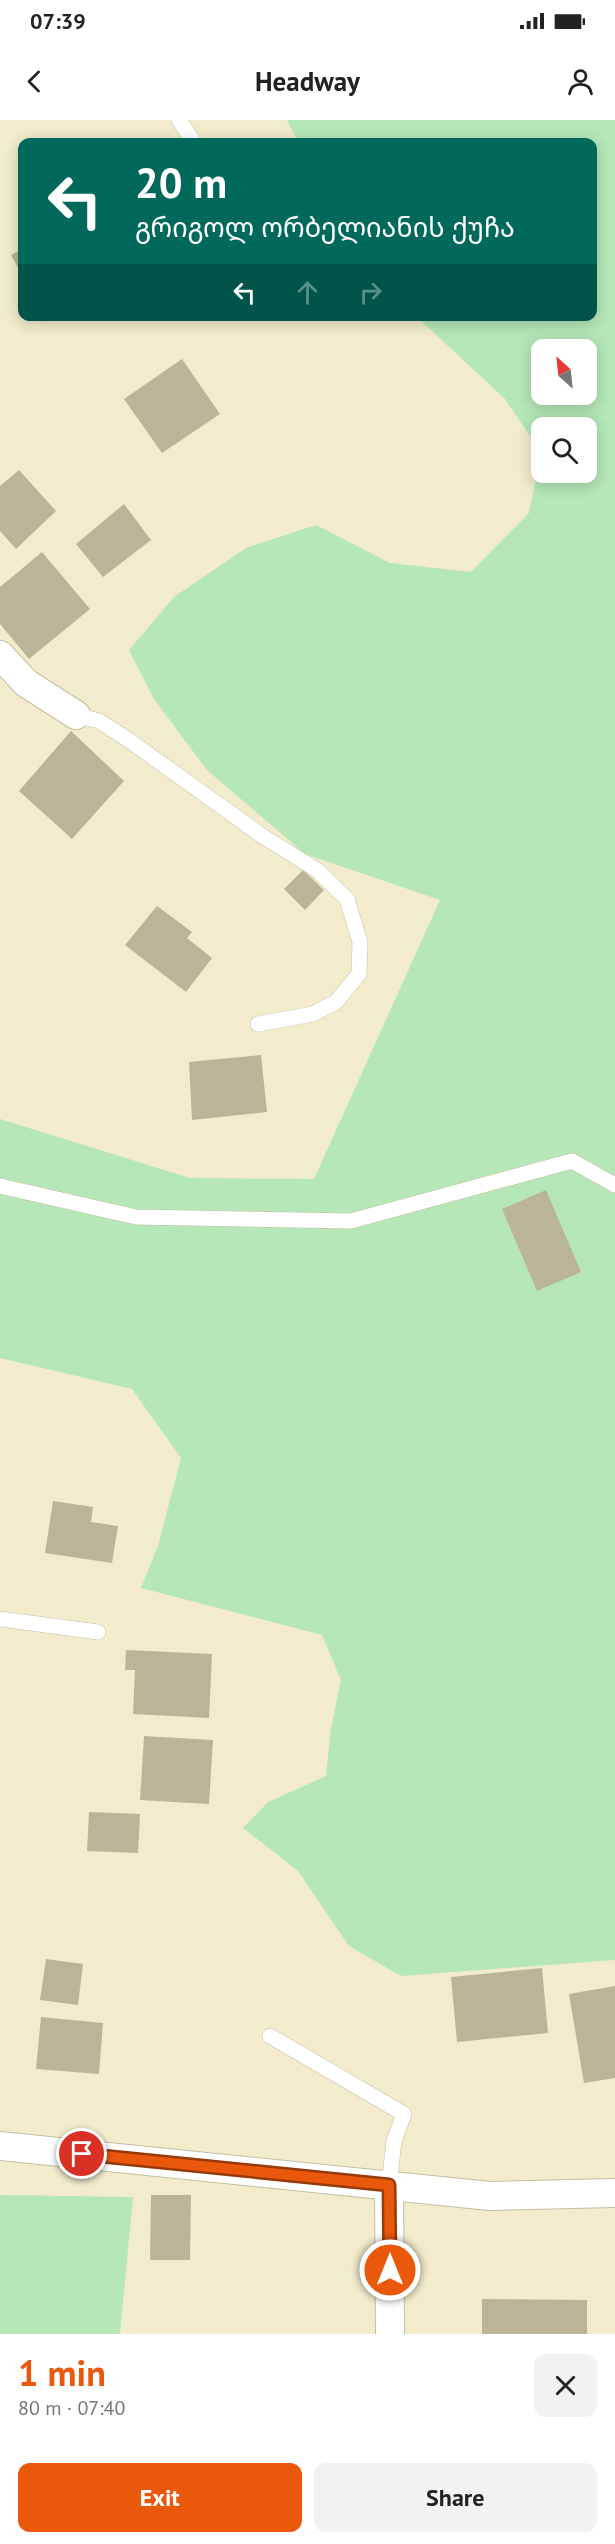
<!DOCTYPE html>
<html lang="en">
<head>
<meta charset="utf-8">
<style>
	body { margin:0; font-family:"PT Sans","Noto Sans Georgian",sans-serif; background:#f2f2f2; color:#222; height:100vh; display:flex; flex-direction:column; font-size:22px; white-space:nowrap }
	* { box-sizing:border-box; margin:0 }
	p { font-size:20px; color:#767676 }
	.icon { flex:none; width:33px; height:33px; fill:none; stroke:currentColor; stroke-width:2; stroke-linecap:round; stroke-linejoin:round }
	.map { position:relative; height:2214px; overflow:hidden }
	.sheet { display:flex; flex-direction:column; background:#fff; flex:1 }
	.sheet>* { flex:none }
	.top-card { position:absolute; left:18px; top:18px; width:579px; height:183px; border-radius:12px; box-shadow:0 3px 15px #0003; background:#00695c; color:#fff; overflow:hidden }
	.needle { width:39px; rotate:333deg }
	.buttons { position:absolute; left:531px; top:219px; display:grid; gap:12px }
	.buttons a { display:grid; place-items:center; width:66px; height:66px; border-radius:12px; background:#fff; box-shadow:0 3px 15px #0003; font-size:30px }
	.pin { position:absolute; display:grid; place-items:center; width:51px; height:51px; color:#fff; margin:-26px; border:3px solid #fff; border-radius:50%; box-shadow:0 2px 6px #0007 }
	.me { position:absolute; width:66px; margin:-33px; rotate:0deg; stroke-linejoin:round; filter:drop-shadow(0 0 4px #0008) }
	.turn { display:flex; align-items:center; gap:21px; height:126px; padding:0 18px; font-size:27px }
	.turn .icon { width:78px; height:78px; stroke-width:2.5 }
	.turn b { display:block; font-size:42px; line-height:51px }
	.lanes { display:flex; align-items:center; height:57px; padding:0 18px; background:#0003; justify-content:center; gap:30px; direction:ltr }
	.lanes .off { opacity:.35 }
	.round { display:grid; place-items:center; flex:none; width:63px; height:63px; border-radius:12px; background:#f2f2f2 }
	.summary { display:flex; align-items:center; justify-content:space-between; height:102px; padding:0 18px }
	h1 { font-size:36px; font-weight:700; line-height:45px; color:#ea580c }
	.button { display:flex; gap:12px; margin-top:auto; padding:12px 18px }
	.button a { flex:1; height:69px; border-radius:12px; background:#ea580c; color:#fff; font-size:24px; font-weight:700; line-height:69px; text-align:center }
	.button a+a { background:#f2f2f2; color:#222 }
	.status { display:flex; justify-content:space-between; align-items:center; height:42px; padding:0 30px; background:#fff; direction:ltr }
	.status svg { height:16px; fill:currentColor }
	header { display:flex; justify-content:space-between; align-items:center; height:78px; padding:0 18px; background:#fff; font-size:27px; font-weight:700 }
	.map>svg:first-child { display:block }
	.green { fill:#b5e7b8; fill-rule:evenodd }
	.building { fill:#bbb598 }
	.lines { fill:none; stroke-linecap:round; stroke-linejoin:round }
	.lane-casing { stroke:#c5bfa1; stroke-width:16 }
	.street-casing { stroke:#c5bfa1; stroke-width:30 }
	.lane { stroke:#fff; stroke-width:15 }
	.street { stroke:#fff; stroke-width:28 }
	.route-casing { stroke:#983908; stroke-width:15 }
	.route { stroke:#ea580c; stroke-width:10 }
</style>
</head>
<body>
<div class="status"><b>07:39</b><svg viewBox="0 0 49 12"><path d="M0 12V9h3v3zM5 12V6h3v6zM10 12V3h3v9zM15 12V0h3v12zM26 1h20v11H26zM47 4h2v5h-2z"/></svg></div>
<header><svg class="icon" aria-label="back" viewBox="0 0 24 24"><path d="M15 5l-7 7 7 7"/></svg>Headway<svg class="icon" aria-label="person" viewBox="0 0 24 24"><circle cx="12" cy="8" r="4"/><path d="M4 21q1-7 8-7t8 7"/></svg></header>
<div class="map">
<svg width="615" height="2214" viewBox="0 0 615 2214">
	<rect width="100%" height="100%" fill="#f2eccd"/>
	<path class="green" d="M287 0H615V1840L401 1856 349 1826 298 1751 243 1708 268 1682 326 1656 331 1608 341 1560 322 1515 141 1468 158 1426 181 1338 132 1269 0 1238V999L190 1058 314 1059 440 780 305 734 207 650 154 579 129 530 174 477 246 428 316 405 390 443 471 452 529 393 541 332 505 279 417 197 592 196V22H298ZM542 230H586V274H542ZM542 308H586V352H542Z
		M0 2075 133 2077 120 2214H0Z"/>
	<path class="building" d="M22 129V155L11 135Z
		M182 239 220 294 162 333 124 279Z
		M19 350 56 391 16 429 0 411V366Z
		M124 384 151 420 103 457 76 424Z
		M42 432 90 489 29 539 0 504V467Z
		M71 611 124 661 72 719 19 671Z
		M303 750 324 770 305 790 284 769Z
		M157 786 192 812 187 818 212 838 186 872 125 825Z
		M261 935 267 992 192 1000 189 942Z
		M546 1070 581 1152 537 1171 502 1089Z
		M53 1381 93 1387 91 1402 118 1406 112 1443 45 1433Z
		M126 1530 212 1534 209 1598 133 1594 135 1550H125Z
		M144 1616 213 1620 209 1684 140 1680Z
		M89 1692 140 1694 138 1733 87 1731Z
		M46 1839 83 1844 78 1885 40 1880Z
		M542 1848 548 1913 457 1922 451 1857Z
		M615 1866V1958L584 1963 569 1874Z
		M41 1897 103 1903 99 1954 36 1949Z
		M151 2075H191L190 2140H150Z
		M482 2179 587 2180V2214H482Z"/>
	<g class="lines">
		<g class="lane-casing">
			<path id="lane" d="M179 0 194 22
				M76 595 99 601 130 621 264 717 317 750 347 779 360 822 359 854 336 882 313 894 258 904
				M0 1066 136 1097 351 1101 572 1041 615 1065
				M0 1499 98 1512
				M270 1916 404 1994 394 2021 389 2065"/>
		</g>
		<g class="street-casing">
			<path id="street" d="M0 535 26 563 76 595
				M0 2026 490 2076 615 2073
				M389 2065 390 2214"/>
		</g>
		<use href="#lane" class="lane"/>
		<use href="#street" class="street"/>
	</g>
	<g class="lines">
		<g class="route-casing">
			<path id="route" d="M82 2034 389 2065 390 2150"/>
		</g>
		<use href="#route" class="route"/>
	</g>
</svg>
<div class="buttons">
<a><svg class="needle" viewBox="-14 -14 28 28"><path d="M0-13l5 13h-10z" fill="#e53935"/><path d="M0 13l5-13h-10z" fill="#767676"/></svg></a>
<a><svg class="icon" aria-label="search" viewBox="0 0 24 24"><circle cx="10" cy="10" r="6"/><path d="M15 15l6 6"/></svg></a>
</div>
<div class="pin" style="left:82px;top:2034px;background:#d93025"><svg class="icon" aria-label="arrive" viewBox="0 0 24 24"><path d="M6 21V4h12l-3 4 3 4H6"/></svg></div>
<svg class="me" style="left:390px;top:2150px" viewBox="-20 -20 40 40"><circle r="17" fill="#ea580c" stroke="#fff" stroke-width="3"/><path d="M0-11L8 9 0 5-8 9z" fill="#fff"/></svg>
<div class="top-card">
<div class="turn"><svg class="icon" aria-label="left" viewBox="0 0 24 24"><path d="M17 20v-9H6M10 6l-5 5 5 5"/></svg><div><b>20 m</b>გრიგოლ ორბელიანის ქუჩა</div></div>
<div class="lanes"><svg class="icon" aria-label="left" viewBox="0 0 24 24"><path d="M17 20v-9H6M10 6l-5 5 5 5"/></svg><svg class="icon off" aria-label="ahead" viewBox="0 0 24 24"><path d="M12 20V5M6 11l6-6 6 6"/></svg><svg class="icon off" aria-label="right" viewBox="0 0 24 24"><path d="M7 20v-9h11M14 6l5 5-5 5"/></svg></div>
</div>
</div>
<section class="sheet">
<div class="summary"><div><h1>1 min</h1><p>80 m · 07:40</p></div><a class="round"><svg class="icon" aria-label="close" viewBox="0 0 24 24"><path d="M6 6l12 12M18 6L6 18"/></svg></a></div>
<div class="button"><a>Exit</a><a>Share</a></div>
</section>
</body>
</html>
